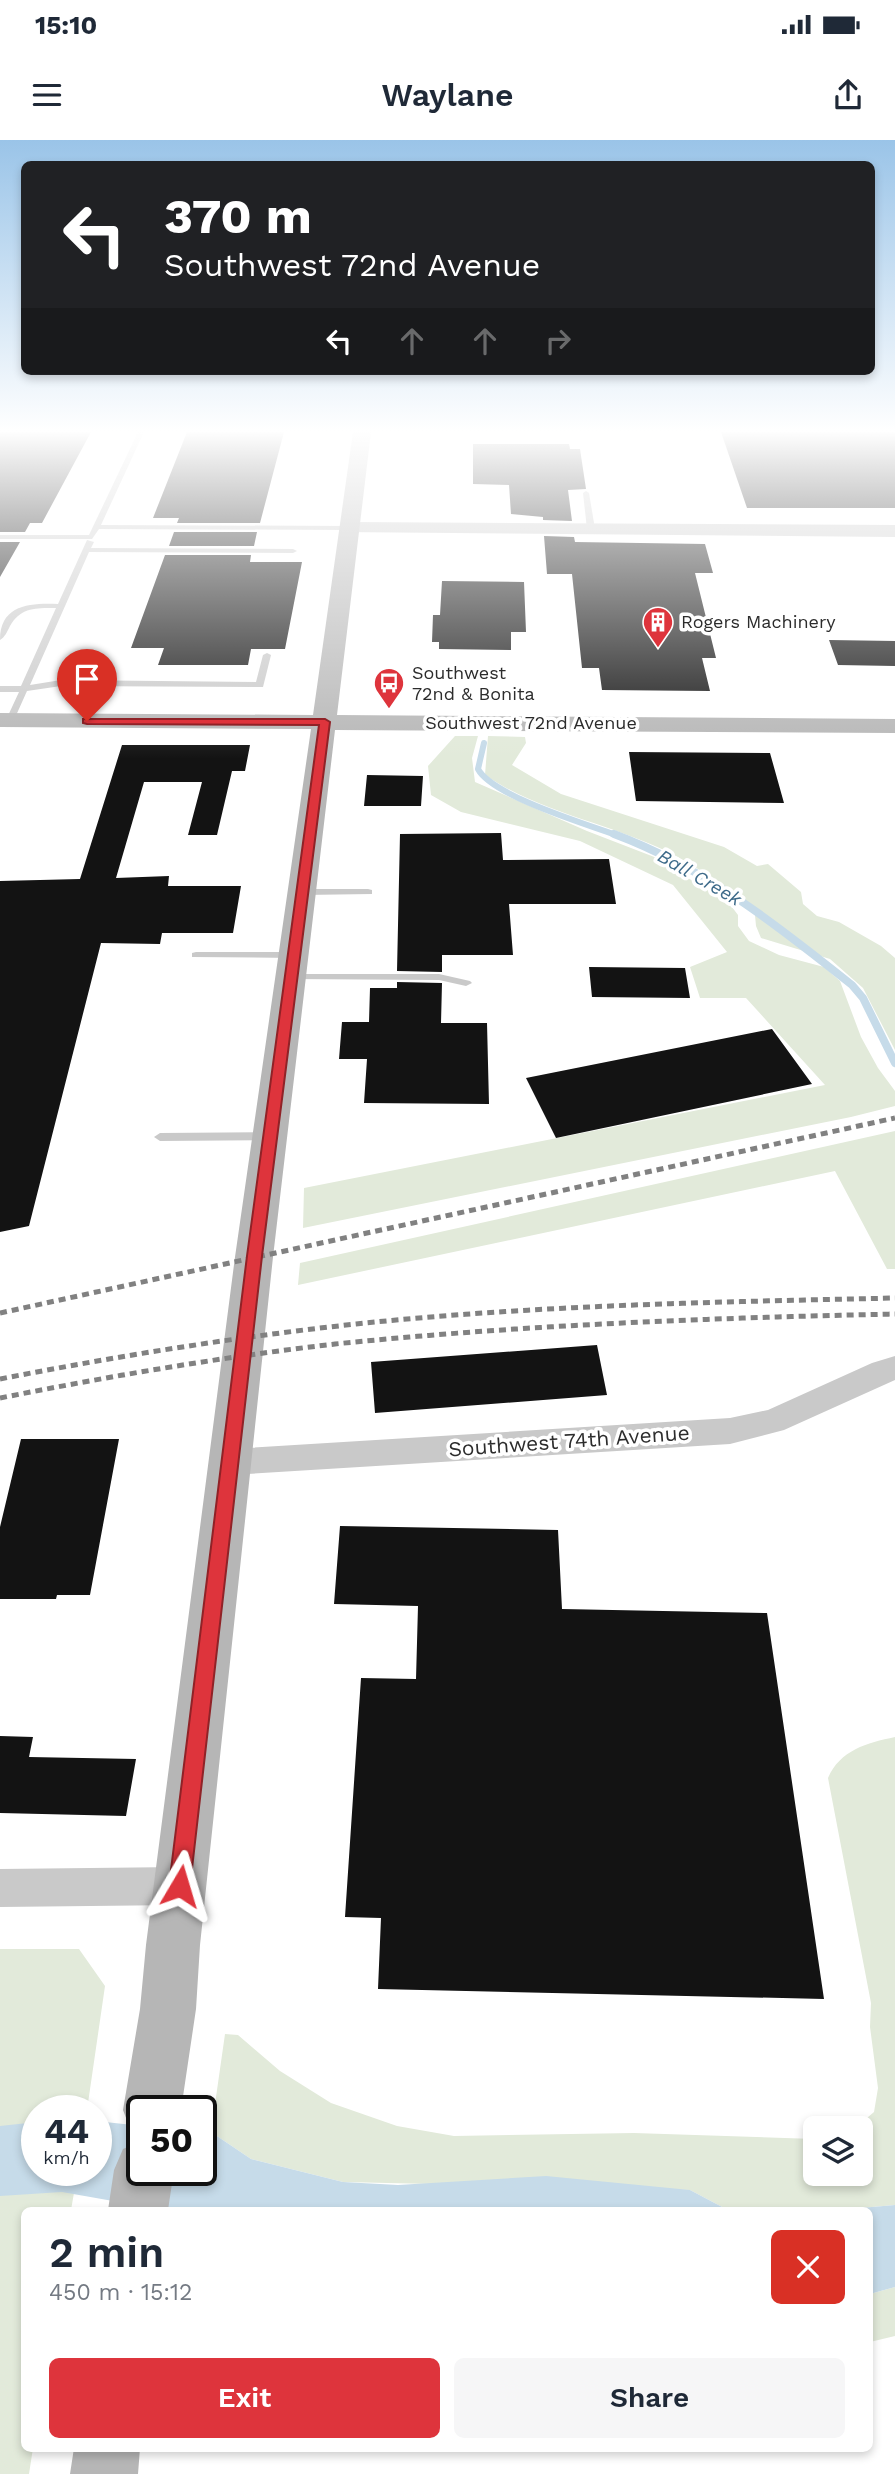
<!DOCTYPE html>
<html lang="en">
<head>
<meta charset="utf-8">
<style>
	body { margin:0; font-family:"Work Sans",sans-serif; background:#f6f6f7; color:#1f2937; height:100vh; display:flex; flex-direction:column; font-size:26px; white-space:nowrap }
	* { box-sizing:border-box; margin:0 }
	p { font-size:23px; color:#747a83 }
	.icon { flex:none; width:38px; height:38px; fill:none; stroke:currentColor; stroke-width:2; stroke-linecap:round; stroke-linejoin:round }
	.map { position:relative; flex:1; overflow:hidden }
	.details { position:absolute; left:21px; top:2067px; width:852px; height:245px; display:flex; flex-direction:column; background:#fff; border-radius:10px; box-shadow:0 4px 10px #0003 }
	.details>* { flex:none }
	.guide { position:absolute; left:21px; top:21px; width:854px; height:214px; border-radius:10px; box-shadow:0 4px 10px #0003; background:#202124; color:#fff; overflow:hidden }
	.controls { position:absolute; left:803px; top:1976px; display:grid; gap:14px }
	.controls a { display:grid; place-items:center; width:70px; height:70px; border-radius:10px; background:#fff; box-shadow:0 4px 10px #0003; font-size:35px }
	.speed { position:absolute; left:21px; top:1955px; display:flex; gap:14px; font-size:35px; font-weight:700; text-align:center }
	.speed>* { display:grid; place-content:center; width:91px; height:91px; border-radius:50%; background:#fff; box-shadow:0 4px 10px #0003; line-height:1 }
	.speed small { font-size:18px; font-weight:400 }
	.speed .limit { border:4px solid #111; border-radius:10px; background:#fff; color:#111 }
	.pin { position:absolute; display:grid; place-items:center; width:60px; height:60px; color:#fff; margin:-72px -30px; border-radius:50% 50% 50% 0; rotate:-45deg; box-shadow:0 0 7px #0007 }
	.pin .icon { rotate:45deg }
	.me { position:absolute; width:77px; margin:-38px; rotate:7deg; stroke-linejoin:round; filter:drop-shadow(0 0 5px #0008) }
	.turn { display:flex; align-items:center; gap:24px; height:147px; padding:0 28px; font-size:32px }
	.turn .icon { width:91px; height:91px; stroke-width:2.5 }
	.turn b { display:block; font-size:49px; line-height:60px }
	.lanes { display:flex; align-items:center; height:66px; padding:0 28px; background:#0003; justify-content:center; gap:35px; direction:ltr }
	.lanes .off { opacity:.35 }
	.round { display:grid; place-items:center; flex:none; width:74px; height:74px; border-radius:10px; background:#f6f6f7 }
	.summary { display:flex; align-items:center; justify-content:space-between; height:119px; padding:0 28px }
	h1 { font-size:42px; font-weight:600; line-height:52px }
	.primary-button { display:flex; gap:14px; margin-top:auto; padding:14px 28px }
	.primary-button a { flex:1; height:80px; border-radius:10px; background:#de343c; color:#fff; font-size:28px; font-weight:600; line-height:80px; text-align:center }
	.primary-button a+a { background:#f6f6f7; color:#1f2937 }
	.status { display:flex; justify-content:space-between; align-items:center; height:49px; padding:0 35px; background:#fff; direction:ltr }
	.status svg { height:19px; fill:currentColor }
	header { display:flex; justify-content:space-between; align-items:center; height:91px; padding:0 28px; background:#fff; font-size:32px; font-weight:600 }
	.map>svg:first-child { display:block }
	.green { fill:#e2eada }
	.water { fill:#c6dbe9 }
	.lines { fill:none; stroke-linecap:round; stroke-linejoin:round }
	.stream-far1 { stroke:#c6dbe9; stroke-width:6 }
	.stream { stroke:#c6dbe9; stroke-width:8 }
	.building { fill:#131313 }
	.service { fill:#c9c9c9; fill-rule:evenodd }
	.minor { fill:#c9c9c9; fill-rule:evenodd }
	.tertiary { fill:#c9c9c9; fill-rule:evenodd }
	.secondary { fill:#b6b6b6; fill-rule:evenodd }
	.rail { stroke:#818181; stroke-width:5; stroke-dasharray:7 5; stroke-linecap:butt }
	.route { fill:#de343c; stroke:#902227; stroke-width:2 }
	.labels { text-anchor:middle; stroke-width:7; stroke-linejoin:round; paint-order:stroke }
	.far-poi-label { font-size:18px; fill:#2c2c2c; stroke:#fff; text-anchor:start }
	.far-street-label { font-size:18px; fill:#2c2c2c; stroke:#fff }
	.far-water-label { font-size:19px; font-style:italic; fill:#3e6b8a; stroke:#fff }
	.street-label { font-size:21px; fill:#2c2c2c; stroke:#fff }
</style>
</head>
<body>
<div class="status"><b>15:10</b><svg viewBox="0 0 49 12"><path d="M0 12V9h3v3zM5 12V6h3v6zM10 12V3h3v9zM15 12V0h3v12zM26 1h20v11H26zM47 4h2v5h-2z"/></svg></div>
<header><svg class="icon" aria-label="menu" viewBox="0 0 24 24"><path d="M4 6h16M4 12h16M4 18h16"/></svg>Waylane<svg class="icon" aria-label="share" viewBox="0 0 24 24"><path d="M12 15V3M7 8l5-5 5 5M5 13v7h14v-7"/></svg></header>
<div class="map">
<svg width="895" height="2334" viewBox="0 0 895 2334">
	<rect width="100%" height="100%" fill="#fff"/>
	<path class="green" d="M455 596H478L472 618 475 642 587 691 675 725 688 738 729 763 738 775V786L749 801 779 815 824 827 840 841 861 897 878 928 895 951V966L851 977 303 1088 304 1048 825 945 746 858H700L690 827 727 812 673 745 580 701 461 672 431 655 428 626Z
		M488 596 525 597 526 603 512 625 561 654 724 707 757 726 768 724 801 752 803 764 817 776 839 782 881 806 895 818V910L863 848 830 819 761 798 756 786 755 775C731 751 708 734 678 717 616 684 544 675 485 635Z
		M895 991V1129H887L835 1031 298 1145 300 1123Z
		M895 1597V2065L837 2070 726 2069 690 2050 343 2042 251 2019 211 1992 225 1894 238 1895 280 1931 331 1963 397 1986 454 1996 634 1993 815 1999 816 2034H861V1988H855L874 1972 878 1948 870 1887 871 1863 828 1638C840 1610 867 1603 895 1597Z
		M0 1809H79L105 1846 87 1970H37V2030H78L71 2070H24V2308H33L29 2334H0Z
		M895 2147V2196L870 2202V2154Z"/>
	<path class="water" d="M96 1981 142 1986V2030H201V1991L211 1992 251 2019 343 2042 398 2045 546 2036 690 2050 726 2069 837 2070 895 2065V2147L870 2154V2070H164L62 2052 0 2056V1986L37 1982V2030H96Z"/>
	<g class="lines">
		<path class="stream-far1" d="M484 603 478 629C492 656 589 685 619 696"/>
		<path class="stream" d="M614 694C705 728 777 785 852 845L863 858 895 923"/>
	</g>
	<path class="building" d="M0 292H91L42 383H30L25 392H0Z
		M187 292H284L260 383H177L179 378H153Z
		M721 292H895V368H747Z
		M473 304H569L570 309H580L586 349 568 350 572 381 543 380V377L511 374 509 345 473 344Z
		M174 392H257L254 406H169Z
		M544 396 574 397 575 402 705 404 713 433H695L716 518H702L710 551 602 550 599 528H582L572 434H547Z
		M0 402H20L0 437Z
		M165 415H251L250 422H302L285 509H251L248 525H158L164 508H131Z
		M442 441 524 442 526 492H511V510L439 509V502H432L433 475H440Z
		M829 500 895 501V526L838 525Z
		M122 605H250L245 631H232L217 695H188L202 642H144L116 738 169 736 168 746H241L233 793H162L160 804 101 803 29 1086 0 1092V741L80 739Z
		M629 612 770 613 784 663 636 661Z
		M367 635 423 636 421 666H364Z
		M501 693 503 720 609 719 616 764H509L513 815H442V832L397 831 400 694Z
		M589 827 685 828 690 858 592 857Z
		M397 842 442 843 441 883H487L489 964 364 963 367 919H339L342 882H369L370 848H397Z
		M772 889 812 944 556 998 526 938Z
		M597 1205 607 1255 375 1273 371 1222Z
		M21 1299H119L90 1455H57L56 1459H0V1387Z
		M340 1386 558 1390 562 1469 767 1473 824 1859 378 1849 381 1778 345 1777 361 1538 416 1539 418 1466 334 1464Z
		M0 1596 33 1597 29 1617 136 1619 126 1676 0 1673Z"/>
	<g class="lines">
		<path class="service" d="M138 292H144L101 385 348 386 352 388 348 390 99 389 92 399H0V395H89Z
			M586 351 589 353 595 389 591 391 587 389 583 353Z
			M87 400 94 402 91 408 293 409 297 411 293 413 89 412 30 545 61 540 256 542 263 515 267 513 271 515 263 547 61 546 27 551 14 580 7 582 6 580 19 552H0V546H21L56 468C36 468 21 467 10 486 7 492 5 497 0 500 0 464 31 463 58 464Z
			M368 749 372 750V754L303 755 298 752 303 749Z
			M196 812H295L300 815 295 818 192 817V813Z
			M293 834H439L470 841 472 843 466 846 439 840 289 839 287 837Z
			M270 992 276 996 270 1000 160 1001 154 997 160 993Z"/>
		<path class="minor" d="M895 1216V1240L784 1290 730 1304 231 1335 220 1331 216 1322 220 1313 231 1309 730 1278 768 1270 872 1223Z
			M180 1727 194 1732 199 1746 194 1760 180 1765 0 1767V1729Z"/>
		<path class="tertiary" d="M348 382 895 385V397L341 392 339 388Z"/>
		<path class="secondary" d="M353 292H371L337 575 895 579V593L335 590 273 1117 200 1805 196 1869 181 1970H142V1995L131 1991 123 1970 140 1869 146 1805 235 1117 311 589 0 587V573L313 575Z
			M142 2001V2030H174L168 2070H108L114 2030 123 2009Z
			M74 2308H140L138 2334H70Z"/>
		<path class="rail" d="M0 1173 895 978
			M0 1239C118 1216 236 1197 356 1184 535 1165 715 1162 895 1158
			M0 1258C111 1236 222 1217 335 1204 521 1185 708 1178 895 1174"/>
	</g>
	<linearGradient id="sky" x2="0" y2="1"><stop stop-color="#9ac4e8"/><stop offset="0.47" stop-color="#fff"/><stop offset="1" stop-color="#fff" stop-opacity="0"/></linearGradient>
	<rect width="895" height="619" fill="url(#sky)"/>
	<path class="route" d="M83 579H325L330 582 262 1116 190 1746 187 1754 180 1757 172 1754 169 1746 247 1116 319 585 87 584 83 583Z"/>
	<defs>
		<g id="building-pin" transform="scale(1.575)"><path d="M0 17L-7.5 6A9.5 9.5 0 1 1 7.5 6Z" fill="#de343c" stroke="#fff"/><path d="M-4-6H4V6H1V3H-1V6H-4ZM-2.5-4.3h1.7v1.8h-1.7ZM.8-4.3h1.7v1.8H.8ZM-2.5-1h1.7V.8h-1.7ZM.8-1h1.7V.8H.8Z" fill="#fff"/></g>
		<g id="bus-pin" transform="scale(1.575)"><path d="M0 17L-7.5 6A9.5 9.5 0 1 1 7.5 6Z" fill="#de343c" stroke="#fff"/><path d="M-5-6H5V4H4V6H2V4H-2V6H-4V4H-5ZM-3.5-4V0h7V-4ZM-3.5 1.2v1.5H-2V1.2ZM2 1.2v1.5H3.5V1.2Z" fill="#fff"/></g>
	</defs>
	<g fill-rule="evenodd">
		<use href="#building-pin" x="658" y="482"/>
		<use href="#bus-pin" x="389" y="543"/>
	</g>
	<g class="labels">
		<g class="far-poi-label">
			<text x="681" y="488">Rogers Machinery</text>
			<text x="412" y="539">Southwest<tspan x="412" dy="21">72nd &amp; Bonita</tspan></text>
		</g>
		<g class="far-street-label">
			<text x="531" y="589">Southwest 72nd Avenue</text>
		</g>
		<g class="far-water-label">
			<text transform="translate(700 737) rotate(30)" y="7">Ball Creek</text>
		</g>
		<g class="street-label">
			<text transform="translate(569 1301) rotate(-4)" y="7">Southwest 74th Avenue</text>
		</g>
	</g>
</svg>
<div class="controls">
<a><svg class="icon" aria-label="layers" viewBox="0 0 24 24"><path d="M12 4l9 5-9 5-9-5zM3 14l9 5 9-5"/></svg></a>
</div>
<div class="speed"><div>44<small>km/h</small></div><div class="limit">50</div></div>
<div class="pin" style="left:87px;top:581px;background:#d93025"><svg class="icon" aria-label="arrive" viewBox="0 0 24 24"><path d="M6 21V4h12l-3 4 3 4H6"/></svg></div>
<svg class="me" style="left:180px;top:1746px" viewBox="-20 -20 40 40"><path d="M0-17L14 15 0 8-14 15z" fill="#de343c" stroke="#fff" stroke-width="4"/></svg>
<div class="guide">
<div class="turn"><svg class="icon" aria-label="left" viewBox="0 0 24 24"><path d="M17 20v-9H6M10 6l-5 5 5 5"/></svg><div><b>370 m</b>Southwest 72nd Avenue</div></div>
<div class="lanes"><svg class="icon" aria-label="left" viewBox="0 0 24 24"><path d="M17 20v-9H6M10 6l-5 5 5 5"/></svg><svg class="icon off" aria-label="ahead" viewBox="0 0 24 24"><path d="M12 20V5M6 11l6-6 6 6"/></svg><svg class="icon off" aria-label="ahead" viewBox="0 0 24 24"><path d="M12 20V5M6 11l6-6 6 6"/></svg><svg class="icon off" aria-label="right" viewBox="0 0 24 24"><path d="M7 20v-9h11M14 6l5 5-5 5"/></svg></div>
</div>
<section class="details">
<div class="summary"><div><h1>2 min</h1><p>450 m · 15:12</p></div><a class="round" style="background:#d93025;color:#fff"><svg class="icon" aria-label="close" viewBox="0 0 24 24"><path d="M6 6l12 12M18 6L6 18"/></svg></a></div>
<div class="primary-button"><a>Exit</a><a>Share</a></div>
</section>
</div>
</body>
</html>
